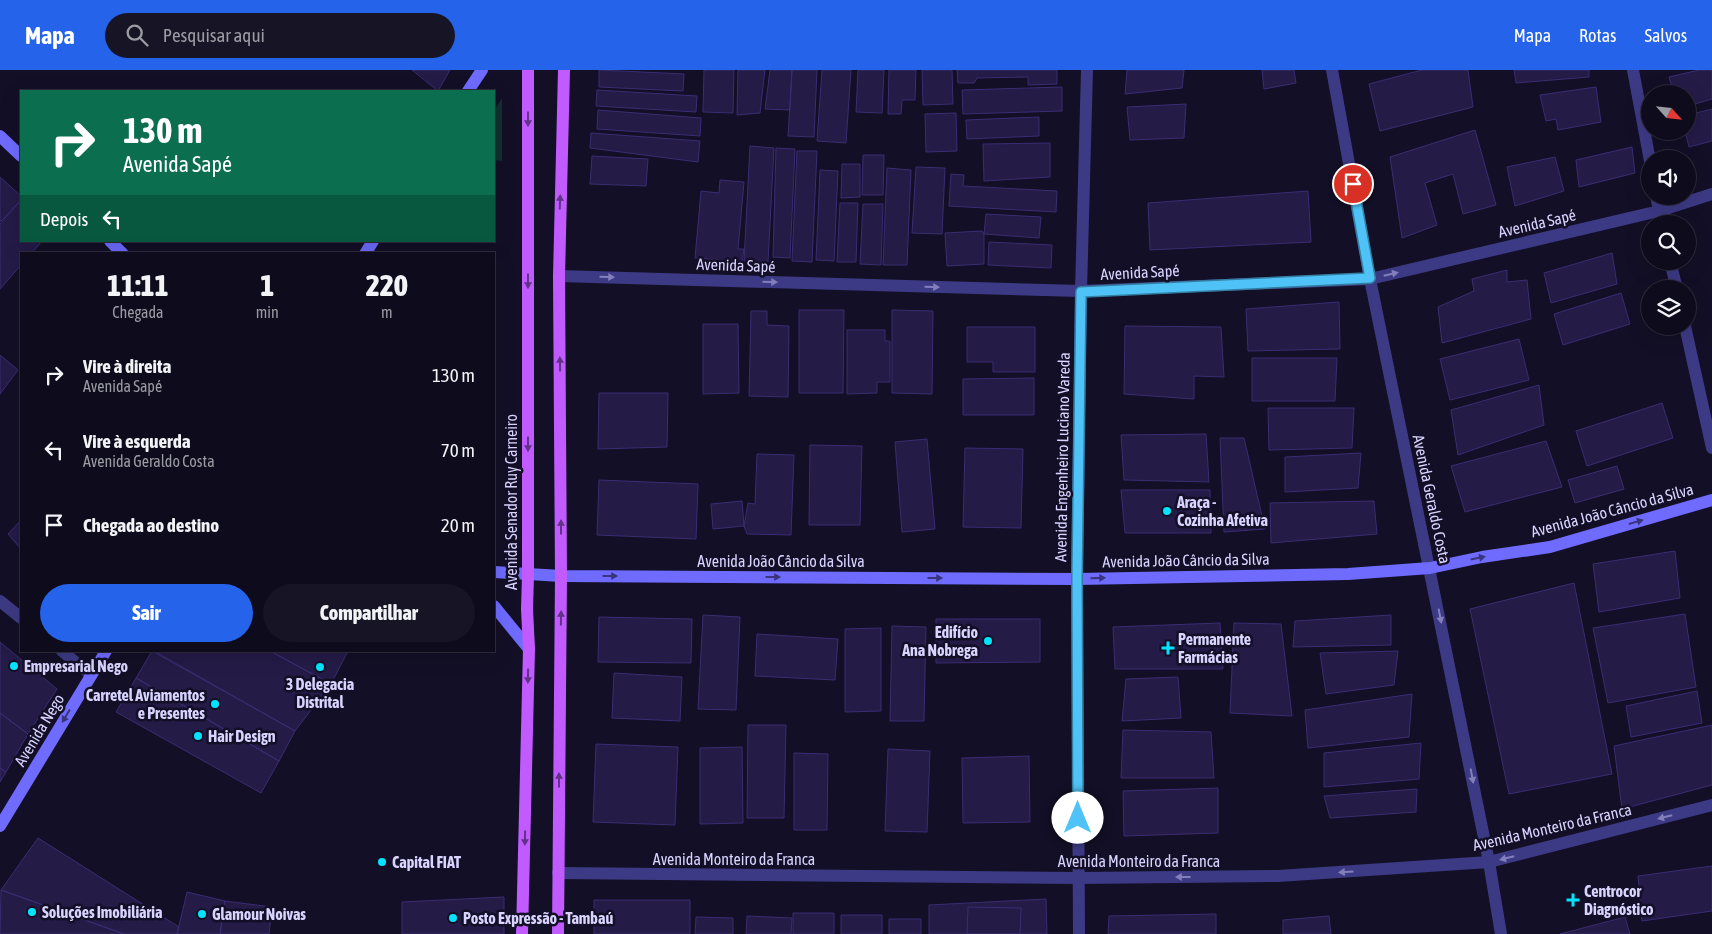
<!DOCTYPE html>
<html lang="pt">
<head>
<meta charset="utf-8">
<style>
	body { margin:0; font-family:"Asap Condensed",sans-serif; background:#171425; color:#f1f3f6; height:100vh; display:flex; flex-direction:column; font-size:19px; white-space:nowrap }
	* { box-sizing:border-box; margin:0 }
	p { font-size:16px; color:#9b9ba3 }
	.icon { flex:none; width:28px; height:28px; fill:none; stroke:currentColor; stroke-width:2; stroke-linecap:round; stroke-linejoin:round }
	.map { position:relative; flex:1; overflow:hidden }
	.side { position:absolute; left:20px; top:182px; width:475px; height:400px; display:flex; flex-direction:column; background:#0e0b1c; border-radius:0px; box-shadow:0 5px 20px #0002,0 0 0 1px #2e2b3b }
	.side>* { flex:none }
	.guide { position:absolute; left:20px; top:20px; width:475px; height:152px; border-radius:0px; box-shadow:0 5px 20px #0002,0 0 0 1px #2e2b3b; background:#0b6e4f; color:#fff; overflow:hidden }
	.needle { width:32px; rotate:117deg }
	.buttons { position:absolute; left:1641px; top:15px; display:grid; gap:10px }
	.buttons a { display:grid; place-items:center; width:55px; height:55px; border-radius:50%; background:#0e0b1c; box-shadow:0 5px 20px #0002,0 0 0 1px #2e2b3b; font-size:25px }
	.pin { position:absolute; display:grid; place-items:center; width:42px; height:42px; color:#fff; margin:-21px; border:2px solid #fff; border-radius:50%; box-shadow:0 1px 5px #0007 }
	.me { position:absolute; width:55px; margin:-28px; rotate:0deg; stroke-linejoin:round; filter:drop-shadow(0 0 4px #0008) }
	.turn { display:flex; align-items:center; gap:18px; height:105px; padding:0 20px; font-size:22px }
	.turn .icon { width:65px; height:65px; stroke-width:2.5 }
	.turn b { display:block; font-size:35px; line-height:42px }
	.then { display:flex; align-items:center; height:48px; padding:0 20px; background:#0003; gap:10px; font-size:19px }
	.eta { display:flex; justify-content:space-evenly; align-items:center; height:85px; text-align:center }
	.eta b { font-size:30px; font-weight:800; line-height:35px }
	.button { display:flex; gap:10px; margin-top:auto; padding:10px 20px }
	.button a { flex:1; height:58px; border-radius:30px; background:#2563eb; color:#fff; font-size:20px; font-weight:800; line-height:58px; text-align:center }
	.button a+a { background:#171425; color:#f1f3f6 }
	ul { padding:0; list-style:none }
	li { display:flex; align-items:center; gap:15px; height:75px; padding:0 20px }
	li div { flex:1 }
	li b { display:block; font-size:19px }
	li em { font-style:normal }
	header { display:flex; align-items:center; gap:30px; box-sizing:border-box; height:70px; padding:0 25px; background:#2563eb; color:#fff }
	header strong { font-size:24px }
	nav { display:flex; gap:28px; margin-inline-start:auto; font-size:18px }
	.search { width:350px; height:45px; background:#171425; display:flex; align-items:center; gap:12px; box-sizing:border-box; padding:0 18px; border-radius:28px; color:#9b9ba3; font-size:19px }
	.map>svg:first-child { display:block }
	.green { fill:#12302f }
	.building { fill:#241b47; stroke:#3b2d73 }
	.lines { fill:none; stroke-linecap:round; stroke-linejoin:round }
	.street { stroke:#3d3a85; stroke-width:12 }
	.secondary { stroke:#6f6bff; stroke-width:12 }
	.primary { stroke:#c25bff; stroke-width:12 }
	.oneway { fill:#623188 }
	.oneway2 { fill:#837fbc }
	.oneway3 { fill:#38347d }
	.route-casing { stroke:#337fa1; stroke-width:12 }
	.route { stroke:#4fc3f7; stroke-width:9 }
	.poi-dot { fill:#00e5ff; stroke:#130f26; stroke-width:2 }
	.labels { text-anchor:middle; stroke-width:5; stroke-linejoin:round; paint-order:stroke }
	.street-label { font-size:16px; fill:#d9d4ff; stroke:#130f26 }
	.poi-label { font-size:16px; font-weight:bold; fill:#d9d4ff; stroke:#130f26; text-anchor:start }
</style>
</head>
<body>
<header>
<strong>Mapa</strong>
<div class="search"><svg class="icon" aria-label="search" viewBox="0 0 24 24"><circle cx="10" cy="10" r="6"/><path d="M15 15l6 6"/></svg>Pesquisar aqui</div>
<nav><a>Mapa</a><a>Rotas</a><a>Salvos</a></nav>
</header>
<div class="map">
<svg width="1712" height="864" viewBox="0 0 1712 864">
	<rect width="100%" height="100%" fill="#130f26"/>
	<path class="green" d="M502 28V91L494 90V41Z"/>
	<path class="building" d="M412 0H450L438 21Z
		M599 0 684 4 683 21 599 17Z
		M704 0H734L733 43 703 42Z
		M738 0H765L760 43 737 45Z
		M770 0H792L790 40 765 39Z
		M792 0H817L814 67 788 66Z
		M822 0H851L846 73 817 71Z
		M858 0H884L882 43 856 42Z
		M889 0H916L915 30H902L901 44H888Z
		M922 0H952L953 34 923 35Z
		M957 0H1057V14L1028 15V7L977 8 974 13H958Z
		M1127 0H1184L1182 18 1125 24Z
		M1262 0H1294L1296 13 1264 19Z
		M1422 0H1468L1473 37 1380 61 1369 14Z
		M1514 0H1589V7L1516 13Z
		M1699 0H1712V29L1688 36V24H1674L1669 7Z
		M1062 17V41L963 44 962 20Z
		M1596 17 1601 52 1558 60 1556 49 1546 51 1540 25Z
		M597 20 697 26 696 42 596 36Z
		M1186 34 1184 68 1130 70 1127 37Z
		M1712 39V71L1689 77 1685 61H1688V45Z
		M598 40 701 48 700 66 597 59Z
		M956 43 957 81 926 82 925 44Z
		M1039 47V66L967 69 966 50Z
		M1475 60 1496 135 1463 144 1453 104 1425 113 1437 155 1402 168 1390 87Z
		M591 63 700 71 698 92 590 78Z
		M1050 73V107L984 111 983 74Z
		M750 76 774 78 768 192 744 191Z
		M1632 77 1635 103 1579 117 1576 90Z
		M776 78 795 79 790 188 773 187Z
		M797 81H817L812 192 792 191Z
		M863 85H884L883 125H862Z
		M592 86 648 89 646 116 590 114Z
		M1555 87 1564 121 1515 136 1507 97Z
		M842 94H860V127L841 128Z
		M916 97 945 98 942 164 912 163Z
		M887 98 911 100 907 195H883Z
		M820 100 838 101 834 191 816 190Z
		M951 104 964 105 963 116 1057 121 1056 142 949 136Z
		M0 107 21 126V130L0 152Z
		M720 110 744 112 738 179H744L742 192 695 188 701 121 719 123Z
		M1308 121 1311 172 1150 180 1148 133Z
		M21 130V171H42L31 184H21V195L0 219V154Z
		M840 133H858L856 192H837Z
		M863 134H883L881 195 860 194Z
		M986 144 1041 147 1039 168 984 164Z
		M982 161 984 164V194L947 196 945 163Z
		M989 172 1052 175 1051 198 988 195Z
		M426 182 487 183V184H425Z
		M1612 183 1617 214 1551 233 1544 203Z
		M1507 200V212L1527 210 1531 249 1442 273 1438 237 1474 221 1472 209Z
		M1621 223 1630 254 1563 275 1554 244Z
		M1339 232 1340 279 1248 281 1246 239Z
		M799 240H844L843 323H799Z
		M892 240 933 241 932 324 892 323Z
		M751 241H767V255L789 256 788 327 749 326Z
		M703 254H738L739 323 703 324Z
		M1125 256 1221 257 1224 307 1194 306V329L1124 324Z
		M967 257H1035V302H993V292H967Z
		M847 260H885V271H890V312H877V323L847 324Z
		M1519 269 1529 310 1450 330 1440 289Z
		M0 285 18 300 0 324Z
		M1252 288H1337L1335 331H1252Z
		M1034 308V345H963V309Z
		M1539 315 1544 355 1458 385 1451 340Z
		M599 323H668L667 377 598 379Z
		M1662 333 1673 368 1587 396 1576 361Z
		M1268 338H1354L1352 378 1269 380Z
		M1206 364 1209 412 1124 410 1121 365Z
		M1220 368H1244L1265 459 1224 462Z
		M927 369 935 459 902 462 895 372Z
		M1546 371 1562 417 1465 442 1451 396Z
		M810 375 862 376 860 455H809Z
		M965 378 1023 379 1021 458 963 457Z
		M1361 383 1358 418 1285 422V387Z
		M757 384 794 385 791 465 747 464 744 456 748 433 755 434Z
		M1617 396 1624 419 1575 433 1568 410Z
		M599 410 698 414 696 469 597 465Z
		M1121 420H1210L1211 463H1125Z
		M742 431 744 456 713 459 711 434Z
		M1374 431 1377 464 1271 473 1270 433Z
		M21 450V479L8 464Z
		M1675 481 1680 528 1599 542 1593 494Z
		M1574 513 1612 704 1509 724 1470 539Z
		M1685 544 1696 617 1608 633 1593 558Z
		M703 545 740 547 736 640 698 639Z
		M1391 545V575L1293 577 1295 551Z
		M599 547 692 549 691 593 598 592Z
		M936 549H1040V592L936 593Z
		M1220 553 1223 599H1115L1113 557Z
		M1234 553 1281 554 1292 646 1230 643Z
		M892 556 926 557 924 651H890Z
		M881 558V641L845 642V559Z
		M757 564 838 569 835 610 755 606Z
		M0 572 57 619 28 664 0 643Z
		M152 581 295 661 279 691 136 608Z
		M154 581H270L331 614 295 661Z
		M270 581H348L331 614Z
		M1398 581 1394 615 1326 624 1320 583Z
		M614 603 682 607 680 651 612 648Z
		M1178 607 1181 648 1122 651 1126 609Z
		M136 608 279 691 261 723 116 642Z
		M1697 621 1702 653 1631 667 1626 636Z
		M1412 624 1409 667 1308 678 1305 640Z
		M0 643 28 664 6 702 0 698Z
		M748 655H786L784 748H747Z
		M1712 655V715L1622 739 1614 676Z
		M1123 660 1211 662 1214 708H1121Z
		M1421 673 1419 709 1324 717V683Z
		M596 674 678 677 675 755 593 752Z
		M742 677 743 753 700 754V678Z
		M888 679 930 681 927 762 885 761Z
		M794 683 828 684 827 760H794Z
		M1029 686 1030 752 963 753 962 688Z
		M0 698 6 702 0 712Z
		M1218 718V763L1124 766 1123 721Z
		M1417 719 1416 742 1330 748 1324 726Z
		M38 768 179 857 177 864H124L1 820Z
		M1712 796V841L1642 851 1638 806Z
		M1 820 124 864H0Z
		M187 822 225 831 220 864H177Z
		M504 827V864H402V832Z
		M1046 829 1047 864H929V835Z
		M594 830H690V864H594Z
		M225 831 272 837 269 864H220Z
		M968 837 1021 838 1020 864H967Z
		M793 843H834V864H793Z
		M1216 844V864H1108L1109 846Z
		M841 845H882V864H841Z
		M747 846 792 848 791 864H746Z
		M1329 846 1331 864H1283V850Z
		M696 847 733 848V864H695Z
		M1625 847 1630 864H1560Z
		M889 849H921V864H889Z"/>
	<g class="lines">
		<path class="street" d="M1332 0 1370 209 1489 792 1501 864
			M1633 0 1650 91
			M1656 126 1662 154
			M1670 191 1677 219
			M559 206 1081 221 1370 209 1659 141 1712 124
			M1685 256 1712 378
			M0 531 21 548
			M62 581 91 605
			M558 803 1079 808 1278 806 1489 792 1712 735
			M1079 864 1077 509 1081 221 1087 0"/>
		<path class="secondary" d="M468 21 482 0
			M0 66 21 86
			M110 171 123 184
			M365 184 373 171
			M494 502 561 506 1077 509 1348 504 1430 498 1482 487 1550 477 1712 430
			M494 536 529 579
			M0 756 106 581"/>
		<path class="primary" d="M522 864 529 579 527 539 528 505V0
			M558 864 561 506 559 206 564 0"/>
	</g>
	<defs><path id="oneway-solid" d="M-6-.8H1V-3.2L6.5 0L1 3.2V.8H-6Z" transform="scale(1.25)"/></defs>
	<g class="oneway">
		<use href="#oneway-solid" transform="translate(528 49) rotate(90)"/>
		<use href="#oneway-solid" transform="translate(560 132) rotate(-88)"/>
		<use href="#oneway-solid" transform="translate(528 211) rotate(90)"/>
		<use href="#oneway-solid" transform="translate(560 294) rotate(-91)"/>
		<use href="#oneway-solid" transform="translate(528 374) rotate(90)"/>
		<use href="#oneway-solid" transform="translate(561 457) rotate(-90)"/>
		<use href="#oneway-solid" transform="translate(561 548) rotate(-89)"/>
		<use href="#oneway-solid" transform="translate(528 606) rotate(91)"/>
		<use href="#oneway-solid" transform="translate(559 710) rotate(-90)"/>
		<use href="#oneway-solid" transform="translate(525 768) rotate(91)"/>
	</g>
	<g class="oneway2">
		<use href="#oneway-solid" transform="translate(1391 204) rotate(-13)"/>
		<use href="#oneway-solid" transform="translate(607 207) rotate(2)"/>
		<use href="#oneway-solid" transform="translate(770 212) rotate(2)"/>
		<use href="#oneway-solid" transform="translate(932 217) rotate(2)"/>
		<use href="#oneway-solid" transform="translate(1440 546) rotate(79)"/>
		<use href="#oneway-solid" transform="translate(1472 706) rotate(79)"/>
		<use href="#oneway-solid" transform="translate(1665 747) rotate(166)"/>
		<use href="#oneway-solid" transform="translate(1507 788) rotate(166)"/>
		<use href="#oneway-solid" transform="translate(1346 802) rotate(176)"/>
		<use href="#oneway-solid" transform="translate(1183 807) rotate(180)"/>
	</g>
	<g class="oneway3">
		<use href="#oneway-solid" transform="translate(1636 452) rotate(-16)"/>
		<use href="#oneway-solid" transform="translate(1478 488) rotate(-11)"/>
		<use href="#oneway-solid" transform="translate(610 506)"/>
		<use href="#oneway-solid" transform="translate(773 507)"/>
		<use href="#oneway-solid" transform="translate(935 508)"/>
		<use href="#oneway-solid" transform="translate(1098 508) rotate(-1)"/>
		<use href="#oneway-solid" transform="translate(66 646) rotate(121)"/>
	</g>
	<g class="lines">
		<g class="route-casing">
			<path id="route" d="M1078 748 1077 509 1081 222 1370 208 1353 114"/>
		</g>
		<use href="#route" class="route"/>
	</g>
	<g class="poi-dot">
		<circle cx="1167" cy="441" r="5"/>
		<circle cx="988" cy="571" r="5"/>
		<path d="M1165.5 570.5h5v5h5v5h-5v5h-5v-5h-5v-5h5z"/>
		<circle cx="14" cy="596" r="5"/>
		<circle cx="320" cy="597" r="5"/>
		<circle cx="215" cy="634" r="5"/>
		<circle cx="198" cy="666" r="5"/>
		<circle cx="382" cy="792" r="5"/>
		<path d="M1570.5 822.5h5v5h5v5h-5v5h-5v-5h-5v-5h5z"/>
		<circle cx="32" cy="842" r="5"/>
		<circle cx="202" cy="844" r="5"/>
		<circle cx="453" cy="848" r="5"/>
	</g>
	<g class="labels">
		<g class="street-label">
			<text transform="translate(1537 153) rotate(-13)" y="6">Avenida Sapé</text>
			<text transform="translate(736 195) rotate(2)" y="6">Avenida Sapé</text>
			<text transform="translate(1140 202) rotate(-3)" y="6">Avenida Sapé</text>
			<text transform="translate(1062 387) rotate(-89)" y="6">Avenida Engenheiro Luciano Vareda</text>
			<text transform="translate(1432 429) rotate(78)" y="6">Avenida Geraldo Costa</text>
			<text transform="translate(511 432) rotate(-90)" y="6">Avenida Senador Ruy Carneiro</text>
			<text transform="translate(1612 440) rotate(-15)" y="6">Avenida João Câncio da Silva</text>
			<text transform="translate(1186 490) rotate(-1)" y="6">Avenida João Câncio da Silva</text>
			<text x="781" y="497">Avenida João Câncio da Silva</text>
			<text transform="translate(39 660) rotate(-59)" y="6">Avenida Nego</text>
			<text transform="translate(1552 757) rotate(-13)" y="6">Avenida Monteiro da Franca</text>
			<text x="734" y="795">Avenida Monteiro da Franca</text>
			<text x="1139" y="797">Avenida Monteiro da Franca</text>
		</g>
		<g class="poi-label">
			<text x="1177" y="438">Araça -<tspan x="1177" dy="18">Cozinha Afetiva</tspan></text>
			<text x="978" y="568" text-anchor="end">Edifício<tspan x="978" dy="18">Ana Nobrega</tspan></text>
			<text x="1178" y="575">Permanente<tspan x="1178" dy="18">Farmácias</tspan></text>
			<text x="24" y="602">Empresarial Nego</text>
			<text x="320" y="620" text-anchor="middle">3 Delegacia<tspan x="320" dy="18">Distrital</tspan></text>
			<text x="205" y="631" text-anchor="end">Carretel Aviamentos<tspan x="205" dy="18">e Presentes</tspan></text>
			<text x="208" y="672">Hair Design</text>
			<text x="392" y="798">Capital FIAT</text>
			<text x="1584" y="827">Centrocor<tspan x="1584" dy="18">Diagnóstico</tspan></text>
			<text x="42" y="848">Soluções Imobiliária</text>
			<text x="212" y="850">Glamour Noivas</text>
			<text x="463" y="854">Posto Expressão - Tambaú</text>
		</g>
	</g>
</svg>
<div class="buttons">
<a><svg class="needle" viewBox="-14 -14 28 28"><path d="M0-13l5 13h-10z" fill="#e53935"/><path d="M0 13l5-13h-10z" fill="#9b9ba3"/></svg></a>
<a><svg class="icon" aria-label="sound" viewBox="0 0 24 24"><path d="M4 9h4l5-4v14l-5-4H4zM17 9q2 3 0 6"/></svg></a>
<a><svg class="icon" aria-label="search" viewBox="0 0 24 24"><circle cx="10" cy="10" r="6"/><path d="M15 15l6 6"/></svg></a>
<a><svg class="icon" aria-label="layers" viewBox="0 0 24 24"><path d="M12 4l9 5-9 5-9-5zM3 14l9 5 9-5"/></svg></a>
</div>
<div class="pin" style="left:1353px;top:114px;background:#d93025"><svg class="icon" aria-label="arrive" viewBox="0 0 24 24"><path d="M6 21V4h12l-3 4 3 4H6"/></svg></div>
<svg class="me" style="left:1078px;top:748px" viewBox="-20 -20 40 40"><circle r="19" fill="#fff"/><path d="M0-13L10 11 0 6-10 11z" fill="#4fc3f7"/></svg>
<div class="guide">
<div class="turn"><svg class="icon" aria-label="right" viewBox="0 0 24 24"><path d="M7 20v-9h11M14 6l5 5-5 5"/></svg><div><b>130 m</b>Avenida Sapé</div></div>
<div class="then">Depois<svg class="icon" aria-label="left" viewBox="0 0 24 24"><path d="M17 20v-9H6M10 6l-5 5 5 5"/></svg></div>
</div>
<section class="side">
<div class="eta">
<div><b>11:11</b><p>Chegada</p></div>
<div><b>1</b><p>min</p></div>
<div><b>220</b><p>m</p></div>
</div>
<ul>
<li><svg class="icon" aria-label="right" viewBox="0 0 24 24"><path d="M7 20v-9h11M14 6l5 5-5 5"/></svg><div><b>Vire à direita</b><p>Avenida Sapé</p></div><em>130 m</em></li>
<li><svg class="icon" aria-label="left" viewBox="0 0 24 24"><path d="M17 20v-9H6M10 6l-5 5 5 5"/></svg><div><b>Vire à esquerda</b><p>Avenida Geraldo Costa</p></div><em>70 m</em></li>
<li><svg class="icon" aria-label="arrive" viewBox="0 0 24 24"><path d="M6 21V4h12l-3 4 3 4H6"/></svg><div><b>Chegada ao destino</b></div><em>20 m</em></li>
</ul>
<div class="button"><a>Sair</a><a>Compartilhar</a></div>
</section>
</div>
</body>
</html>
